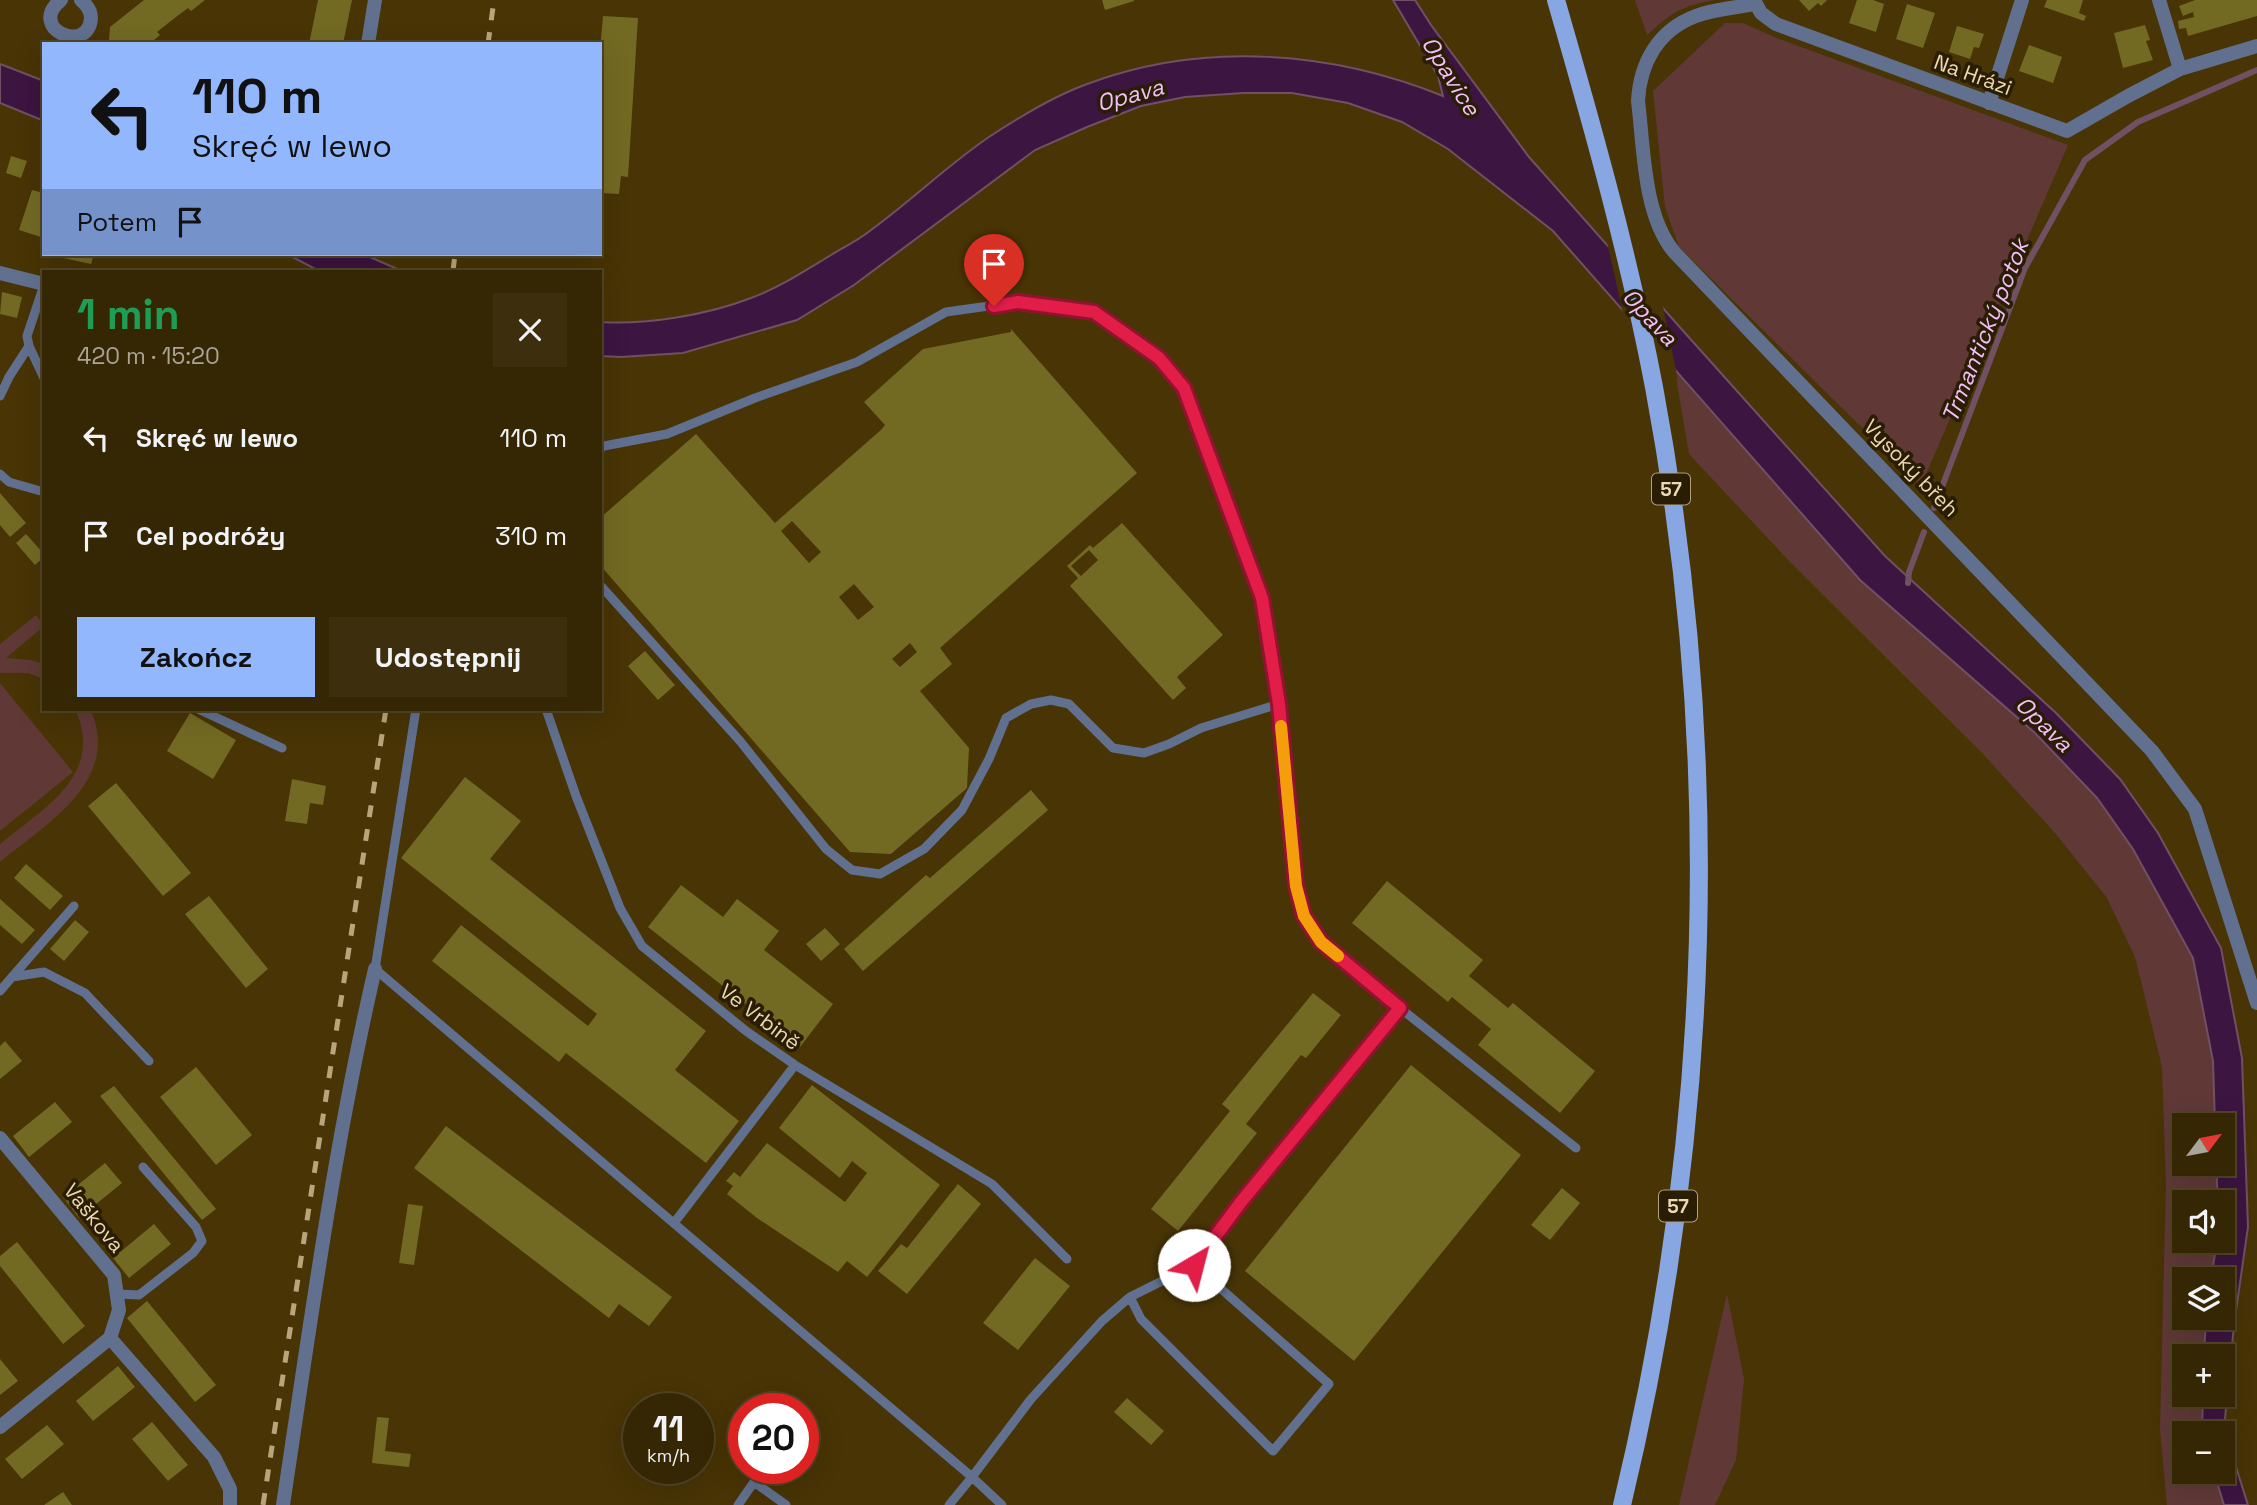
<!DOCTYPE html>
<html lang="pl">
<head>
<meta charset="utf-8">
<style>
	body { margin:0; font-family:"Space Grotesk",sans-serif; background:#3d2f0e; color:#f1f3f6; height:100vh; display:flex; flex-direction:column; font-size:26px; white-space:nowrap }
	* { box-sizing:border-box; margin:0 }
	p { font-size:23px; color:#aaa59a }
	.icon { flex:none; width:38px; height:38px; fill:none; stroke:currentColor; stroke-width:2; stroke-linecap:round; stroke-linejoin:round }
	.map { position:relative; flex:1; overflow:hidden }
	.panel { position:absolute; left:42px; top:270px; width:560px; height:441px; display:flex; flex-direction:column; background:#362704; border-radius:0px; box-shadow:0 7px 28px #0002,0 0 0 2px #504426 }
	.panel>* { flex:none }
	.hud { position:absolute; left:42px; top:42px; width:560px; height:214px; border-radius:0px; box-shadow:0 7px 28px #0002,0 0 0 2px #504426; background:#93b7fd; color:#111; overflow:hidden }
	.needle { width:46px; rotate:58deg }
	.buttons { position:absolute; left:2172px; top:1113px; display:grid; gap:14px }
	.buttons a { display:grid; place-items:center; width:63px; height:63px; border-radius:0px; background:#362704; box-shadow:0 7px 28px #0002,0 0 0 2px #504426; font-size:35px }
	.speed { position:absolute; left:623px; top:1393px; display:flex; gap:14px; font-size:35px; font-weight:700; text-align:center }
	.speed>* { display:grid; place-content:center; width:91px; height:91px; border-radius:50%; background:#362704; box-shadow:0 7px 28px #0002,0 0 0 2px #504426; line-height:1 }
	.speed small { font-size:18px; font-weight:400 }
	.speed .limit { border:10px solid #d22; background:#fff; color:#111 }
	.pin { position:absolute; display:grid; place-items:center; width:60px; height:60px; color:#fff; margin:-72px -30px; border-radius:50% 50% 50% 0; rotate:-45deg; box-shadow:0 0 7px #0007 }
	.pin .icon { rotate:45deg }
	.me { position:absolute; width:77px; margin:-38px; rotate:37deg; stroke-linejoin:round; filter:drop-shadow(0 0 5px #0008) }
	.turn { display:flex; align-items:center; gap:24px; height:147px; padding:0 35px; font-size:32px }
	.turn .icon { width:91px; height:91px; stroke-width:2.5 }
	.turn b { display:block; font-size:49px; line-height:60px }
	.then { display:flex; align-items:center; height:66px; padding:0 35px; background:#0003; gap:14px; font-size:26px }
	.round { display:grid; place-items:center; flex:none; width:74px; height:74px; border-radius:0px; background:#3d2f0e }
	.headline { display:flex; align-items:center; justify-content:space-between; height:119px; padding:0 35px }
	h1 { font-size:42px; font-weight:700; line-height:52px; color:#1e9e55 }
	.action { display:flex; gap:14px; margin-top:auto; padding:14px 35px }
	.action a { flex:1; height:80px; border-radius:0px; background:#93b7fd; color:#111; font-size:28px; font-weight:700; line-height:80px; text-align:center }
	.action a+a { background:#3d2f0e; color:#f1f3f6 }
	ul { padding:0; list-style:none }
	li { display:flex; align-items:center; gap:21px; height:98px; padding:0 35px }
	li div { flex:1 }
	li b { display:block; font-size:26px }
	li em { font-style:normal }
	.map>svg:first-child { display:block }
	.green { fill:#603937 }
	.water { fill:#3c1541; stroke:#715063; stroke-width:2 }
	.pier { fill:#483405 }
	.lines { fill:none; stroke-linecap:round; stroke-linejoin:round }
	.stream { stroke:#715063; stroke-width:6 }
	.building { fill:#726a23; fill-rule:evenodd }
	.service { stroke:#61708e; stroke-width:9 }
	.minor { stroke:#61708e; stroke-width:14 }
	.primary { stroke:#88a7e2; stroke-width:18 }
	.rail { stroke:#b9a57c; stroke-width:5; stroke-dasharray:12 12; stroke-linecap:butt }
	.route-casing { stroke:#92132f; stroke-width:18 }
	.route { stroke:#e11d48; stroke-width:12 }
	.slow { stroke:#f59e0b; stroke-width:12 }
	.labels { text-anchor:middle; stroke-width:7; stroke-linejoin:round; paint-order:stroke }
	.shield { fill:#291d04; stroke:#b2a07e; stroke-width:2 }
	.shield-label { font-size:19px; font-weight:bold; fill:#ecd8b2 }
	.street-label { font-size:21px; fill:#ecd8b2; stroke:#291d04 }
	.water-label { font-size:23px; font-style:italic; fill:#f3bff9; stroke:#291d04 }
</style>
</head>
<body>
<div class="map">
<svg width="2257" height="1505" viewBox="0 0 2257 1505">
	<rect width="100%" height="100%" fill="#483405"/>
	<path class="green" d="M1635 0H1715C1680 6 1672 13 1647 35Z
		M1725 23H1743L1774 37 2068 145 1921 486 1679 247 1665 207 1653 91Z
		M1675 371 1860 580 2035 733 2097 798 2133 848 2193 958 2213 1061 2215 1125H2184V1164H2216L2218 1202H2184V1241H2217L2211 1279H2184V1318H2206L2204 1356H2184V1395H2203V1433H2184V1472H2214L2224 1505H2167L2160 1429 2166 1185 2162 1067 2135 957 2107 898 2055 833 1982 753 1789 561 1689 454Z
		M36 615 44 626 6 658 31 660 44 664V679L28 673H0V644Z
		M0 683 73 772 0 831Z
		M75 709H90C123 780 46 824 0 862V844C44 808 105 775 75 709Z
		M1727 1294 1744 1379 1736 1460 1715 1505H1679Z"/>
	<path class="water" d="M1393 0H1415L1431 25 1529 157 1685 333 1885 556 2056 713 2120 779 2158 833 2221 948 2242 1058 2248 1227 2234 1325 2224 1429 2248 1505H2224L2214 1472H2222V1433H2203L2202 1432 2203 1395H2222V1356H2204L2206 1318H2222V1279H2211L2217 1241H2222V1202H2218L2216 1164H2222V1125H2215L2213 1061 2193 958 2133 849 2097 798 2035 733 1860 580 1553 231 1448 149 1402 122 1348 103 1292 93H1243L1185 97 1141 106 1087 127 1035 150 854 285 797 320 683 353 621 357 600 356V322C647 325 707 315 751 298 779 288 806 270 831 255 844 247 859 240 871 230 911 201 951 162 992 135 1021 116 1058 94 1090 83 1204 41 1332 51 1443 96L1438 76Z
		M0 64 44 81V121L0 103Z
		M287 254H363L402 271H319Z"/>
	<path class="pier" d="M1606 238 1662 302 1678 380 1624 318Z"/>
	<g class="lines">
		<path class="stream" d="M1934 508 2025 268 2085 160 2138 122 2257 70
			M1908 583 1909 572 1924 532"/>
	</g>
	<path class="building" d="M144 0H205L191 11 188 8 176 17 157 32 160 35 149 44H112L109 40 110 27Z
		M318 0H352L343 44H309Z
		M1102 0H1134V1L1105 10Z
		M1799 0H1827L1821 6 1818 3 1809 11Z
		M1857 0H1873L1884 4 1876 32 1849 23Z
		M2047 0H2083L2079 13 2086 16 2084 21 2044 7Z
		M2195 0H2257V16L2188 36 2186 28 2179 29 2178 21 2194 17 2193 12 2183 16 2179 6Z
		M1907 4 1935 13 1923 48 1896 39Z
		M603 16 638 18 628 177 621 176 619 194 600 193V50Z
		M2145 25 2150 40 2146 41 2153 60 2123 68 2114 33Z
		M1957 26 1984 34 1979 48 1974 47 1970 59 1949 52Z
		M2029 45 2062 57 2053 83 2019 71Z
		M11 156 27 161 21 178 6 173Z
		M32 190 44 193V238L19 230Z
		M64 254H94L91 264 63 258Z
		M2 292 22 297 17 318 0 314Z
		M1011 329 1137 473 940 648 952 664 920 691 969 748 967 788 891 854 850 852 600 565V518L696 434 775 523 882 429 885 425 864 402 923 349 1011 332ZM792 521 821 552 809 563 781 531ZM854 584 874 607 858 620 839 597ZM910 643 917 652 900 667 892 659Z
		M0 493 26 523 10 537 0 525Z
		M1122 523 1223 635 1177 677 1186 688 1173 700 1070 586 1078 578 1067 566 1090 545 1093 548ZM1089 550 1098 560 1081 576 1071 566Z
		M26 534 44 554V557L35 565 16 543Z
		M645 651 675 685 658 700 628 666Z
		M190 713 236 740 213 779 167 751Z
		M465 777 521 821 490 859 706 1031 675 1070 739 1121 706 1163 566 1053 559 1062 432 961 461 925 588 1026 597 1014 401 858Z
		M292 779 326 786 323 805 310 803 307 824 285 821Z
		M116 783 191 873 163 896 88 806Z
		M1031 790 1048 810 863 971 844 949 926 875 930 878Z
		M26 864 63 896 50 910 14 878Z
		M1387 881 1483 960 1469 976 1508 1008 1513 1003 1595 1071 1560 1113 1478 1045 1491 1029 1452 997 1448 1002 1352 923Z
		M681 885 723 917 737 899 779 931 764 950 833 1004 800 1047 648 927Z
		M209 896 268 969 246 988 185 914Z
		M0 899 35 930 22 944 0 925Z
		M75 920 89 932 64 961 50 949Z
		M825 928 840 944 821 961 806 944Z
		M1313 993 1341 1015 1306 1058 1301 1055 1246 1124 1257 1133 1178 1231 1151 1209 1230 1111 1222 1104Z
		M5 1041 22 1061 0 1079V1046Z
		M1411 1065 1521 1155 1354 1361 1245 1271Z
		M196 1067 252 1135 216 1165 160 1097Z
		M812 1085 940 1185 867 1277 847 1261 838 1272 757 1218 727 1194 733 1186 726 1181 734 1172 740 1177 767 1143 845 1202 867 1173 852 1161 840 1178 779 1128Z
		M114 1086 216 1209 202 1220 100 1096Z
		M55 1102 72 1122 29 1157 13 1136Z
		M446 1126 672 1297 649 1326 619 1304 609 1318 414 1168Z
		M105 1163 122 1183 79 1218 63 1197Z
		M958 1184 981 1204 907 1294 878 1271 901 1244 907 1248Z
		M1562 1188 1580 1203 1550 1240 1531 1225Z
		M408 1204 423 1206 414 1265 399 1263Z
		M154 1224 171 1244 129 1278 113 1258Z
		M17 1242 85 1326 63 1344 0 1266V1256Z
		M1035 1258 1070 1286 1018 1350 983 1323Z
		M147 1301 216 1385 195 1402 127 1318Z
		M0 1359 18 1381 0 1395Z
		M118 1366 135 1387 93 1421 76 1401Z
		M1127 1398 1164 1431 1151 1445 1114 1412Z
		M377 1417 389 1418 385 1451 411 1454 409 1467 372 1463Z
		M152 1422 188 1465 168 1481 132 1439Z
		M47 1425 64 1444 22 1479 5 1459Z
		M63 1492 72 1505H44Z"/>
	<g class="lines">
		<path class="service" d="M44 285 27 336 29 346 44 378
			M0 396 9 377 29 346
			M600 449 604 446 667 434 755 398 857 362 946 312 1018 302 1094 312 1159 358 1184 389 1262 598 1279 704 1296 886 1304 916 1321 942 1400 1008 1576 1148
			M0 474 9 482 44 492
			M600 585 740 741 826 849 852 870 880 874 924 849 962 810 989 759 1006 718 1031 704 1051 700 1069 704 1113 748 1144 753 1169 744 1201 728 1279 704
			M198 709 282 748
			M416 709 375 969 972 1477 1031 1399 1102 1321 1130 1297 1194 1265 1241 1202 1400 1008
			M546 709 576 796 620 908 642 946 746 1031 795 1065 992 1184 1067 1259
			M12 977 74 906
			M0 991 12 977 44 972 85 993 149 1061
			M674 1223 795 1065
			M117 1294 139 1295 193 1253 202 1241 196 1227 143 1167
			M1130 1297 1141 1319 1273 1451 1329 1384 1194 1265
			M738 1505 754 1482 786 1505
			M949 1505 972 1477 1002 1505"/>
		<path class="minor" d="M61 0C26 28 88 56 91 18 91 10 87 5 81 0
			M1754 0 1761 13 1776 24 2067 131 2128 96 2180 69 2257 46
			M2159 0 2180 69
			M1755 4C1735 8 1714 9 1696 16 1658 30 1640 63 1638 101 1644 148 1643 216 1675 253L2152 751 2195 809 2257 1003
			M368 44 375 0
			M1989 103 2022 0
			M0 273 44 284
			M0 1138 114 1275 119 1310 110 1338 0 1427
			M110 1338 214 1457 230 1489V1505
			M283 1505C310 1326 334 1146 375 969"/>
		<path class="primary" d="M1556 0C1593 128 1629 256 1654 387 1724 761 1711 1135 1622 1505"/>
		<path class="rail" d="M488 44 494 0
			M453 271 455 254
			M263 1505 386 709"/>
	</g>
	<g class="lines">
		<g class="route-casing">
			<path id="route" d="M994 306 1018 302 1094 312 1159 358 1184 388 1262 598 1279 704 1296 886 1304 916 1321 942 1400 1008 1241 1202 1194 1265"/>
		</g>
		<use href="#route" class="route"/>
		<path class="slow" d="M1281 726 1296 886 1304 916 1321 942 1338 956"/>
	</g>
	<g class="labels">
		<g class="shield">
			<rect x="1652" y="473.5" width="38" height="31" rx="5"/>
			<rect x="1659" y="1190.5" width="38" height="31" rx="5"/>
		</g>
		<g class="shield-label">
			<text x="1671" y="496">57</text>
			<text x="1678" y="1213">57</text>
		</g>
		<g class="street-label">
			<text transform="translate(1973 75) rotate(20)" y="7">Na Hrázi</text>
			<text transform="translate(1911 468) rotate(46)" y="7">Vysoký břeh</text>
			<text transform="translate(760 1017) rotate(37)" y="7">Ve Vrbině</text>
			<text transform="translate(94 1218) rotate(51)" y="7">Vaškova</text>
		</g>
		<g class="water-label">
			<text transform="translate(1451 76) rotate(58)" y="8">Opavice</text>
			<text transform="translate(1130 95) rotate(-15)" y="8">Opava</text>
			<text transform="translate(1650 317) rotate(47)" y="8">Opava</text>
			<text transform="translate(1985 331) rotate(-68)" y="8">Trmantický potok</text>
			<text transform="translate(2044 724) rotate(44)" y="8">Opava</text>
		</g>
	</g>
</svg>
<div class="buttons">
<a><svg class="needle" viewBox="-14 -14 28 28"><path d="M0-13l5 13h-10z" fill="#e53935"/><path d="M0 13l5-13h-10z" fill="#aaa59a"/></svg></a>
<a><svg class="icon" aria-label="sound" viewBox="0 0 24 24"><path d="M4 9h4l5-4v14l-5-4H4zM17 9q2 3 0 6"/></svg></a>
<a><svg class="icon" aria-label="layers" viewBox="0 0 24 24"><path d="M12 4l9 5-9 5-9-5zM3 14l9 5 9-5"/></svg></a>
<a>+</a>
<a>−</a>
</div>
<div class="speed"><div>11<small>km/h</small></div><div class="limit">20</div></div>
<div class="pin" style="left:994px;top:306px;background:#d93025"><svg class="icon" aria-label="arrive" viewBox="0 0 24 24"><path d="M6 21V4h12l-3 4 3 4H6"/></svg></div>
<svg class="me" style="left:1194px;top:1265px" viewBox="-20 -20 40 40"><circle r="19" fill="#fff"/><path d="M0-13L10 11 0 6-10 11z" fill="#e11d48"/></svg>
<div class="hud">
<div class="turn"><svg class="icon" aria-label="left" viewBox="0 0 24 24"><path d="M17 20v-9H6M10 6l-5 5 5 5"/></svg><div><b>110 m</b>Skręć w lewo</div></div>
<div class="then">Potem<svg class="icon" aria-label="arrive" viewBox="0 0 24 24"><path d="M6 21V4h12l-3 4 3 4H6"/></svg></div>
</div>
<section class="panel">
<div class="headline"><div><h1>1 min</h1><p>420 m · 15:20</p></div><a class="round"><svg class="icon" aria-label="close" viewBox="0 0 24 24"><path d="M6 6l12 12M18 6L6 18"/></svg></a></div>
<ul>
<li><svg class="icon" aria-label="left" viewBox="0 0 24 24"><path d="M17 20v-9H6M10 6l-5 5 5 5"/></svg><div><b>Skręć w lewo</b></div><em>110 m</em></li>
<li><svg class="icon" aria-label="arrive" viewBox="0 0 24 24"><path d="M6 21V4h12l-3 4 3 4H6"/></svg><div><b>Cel podróży</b></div><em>310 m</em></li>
</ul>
<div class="action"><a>Zakończ</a><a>Udostępnij</a></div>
</section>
</div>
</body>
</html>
